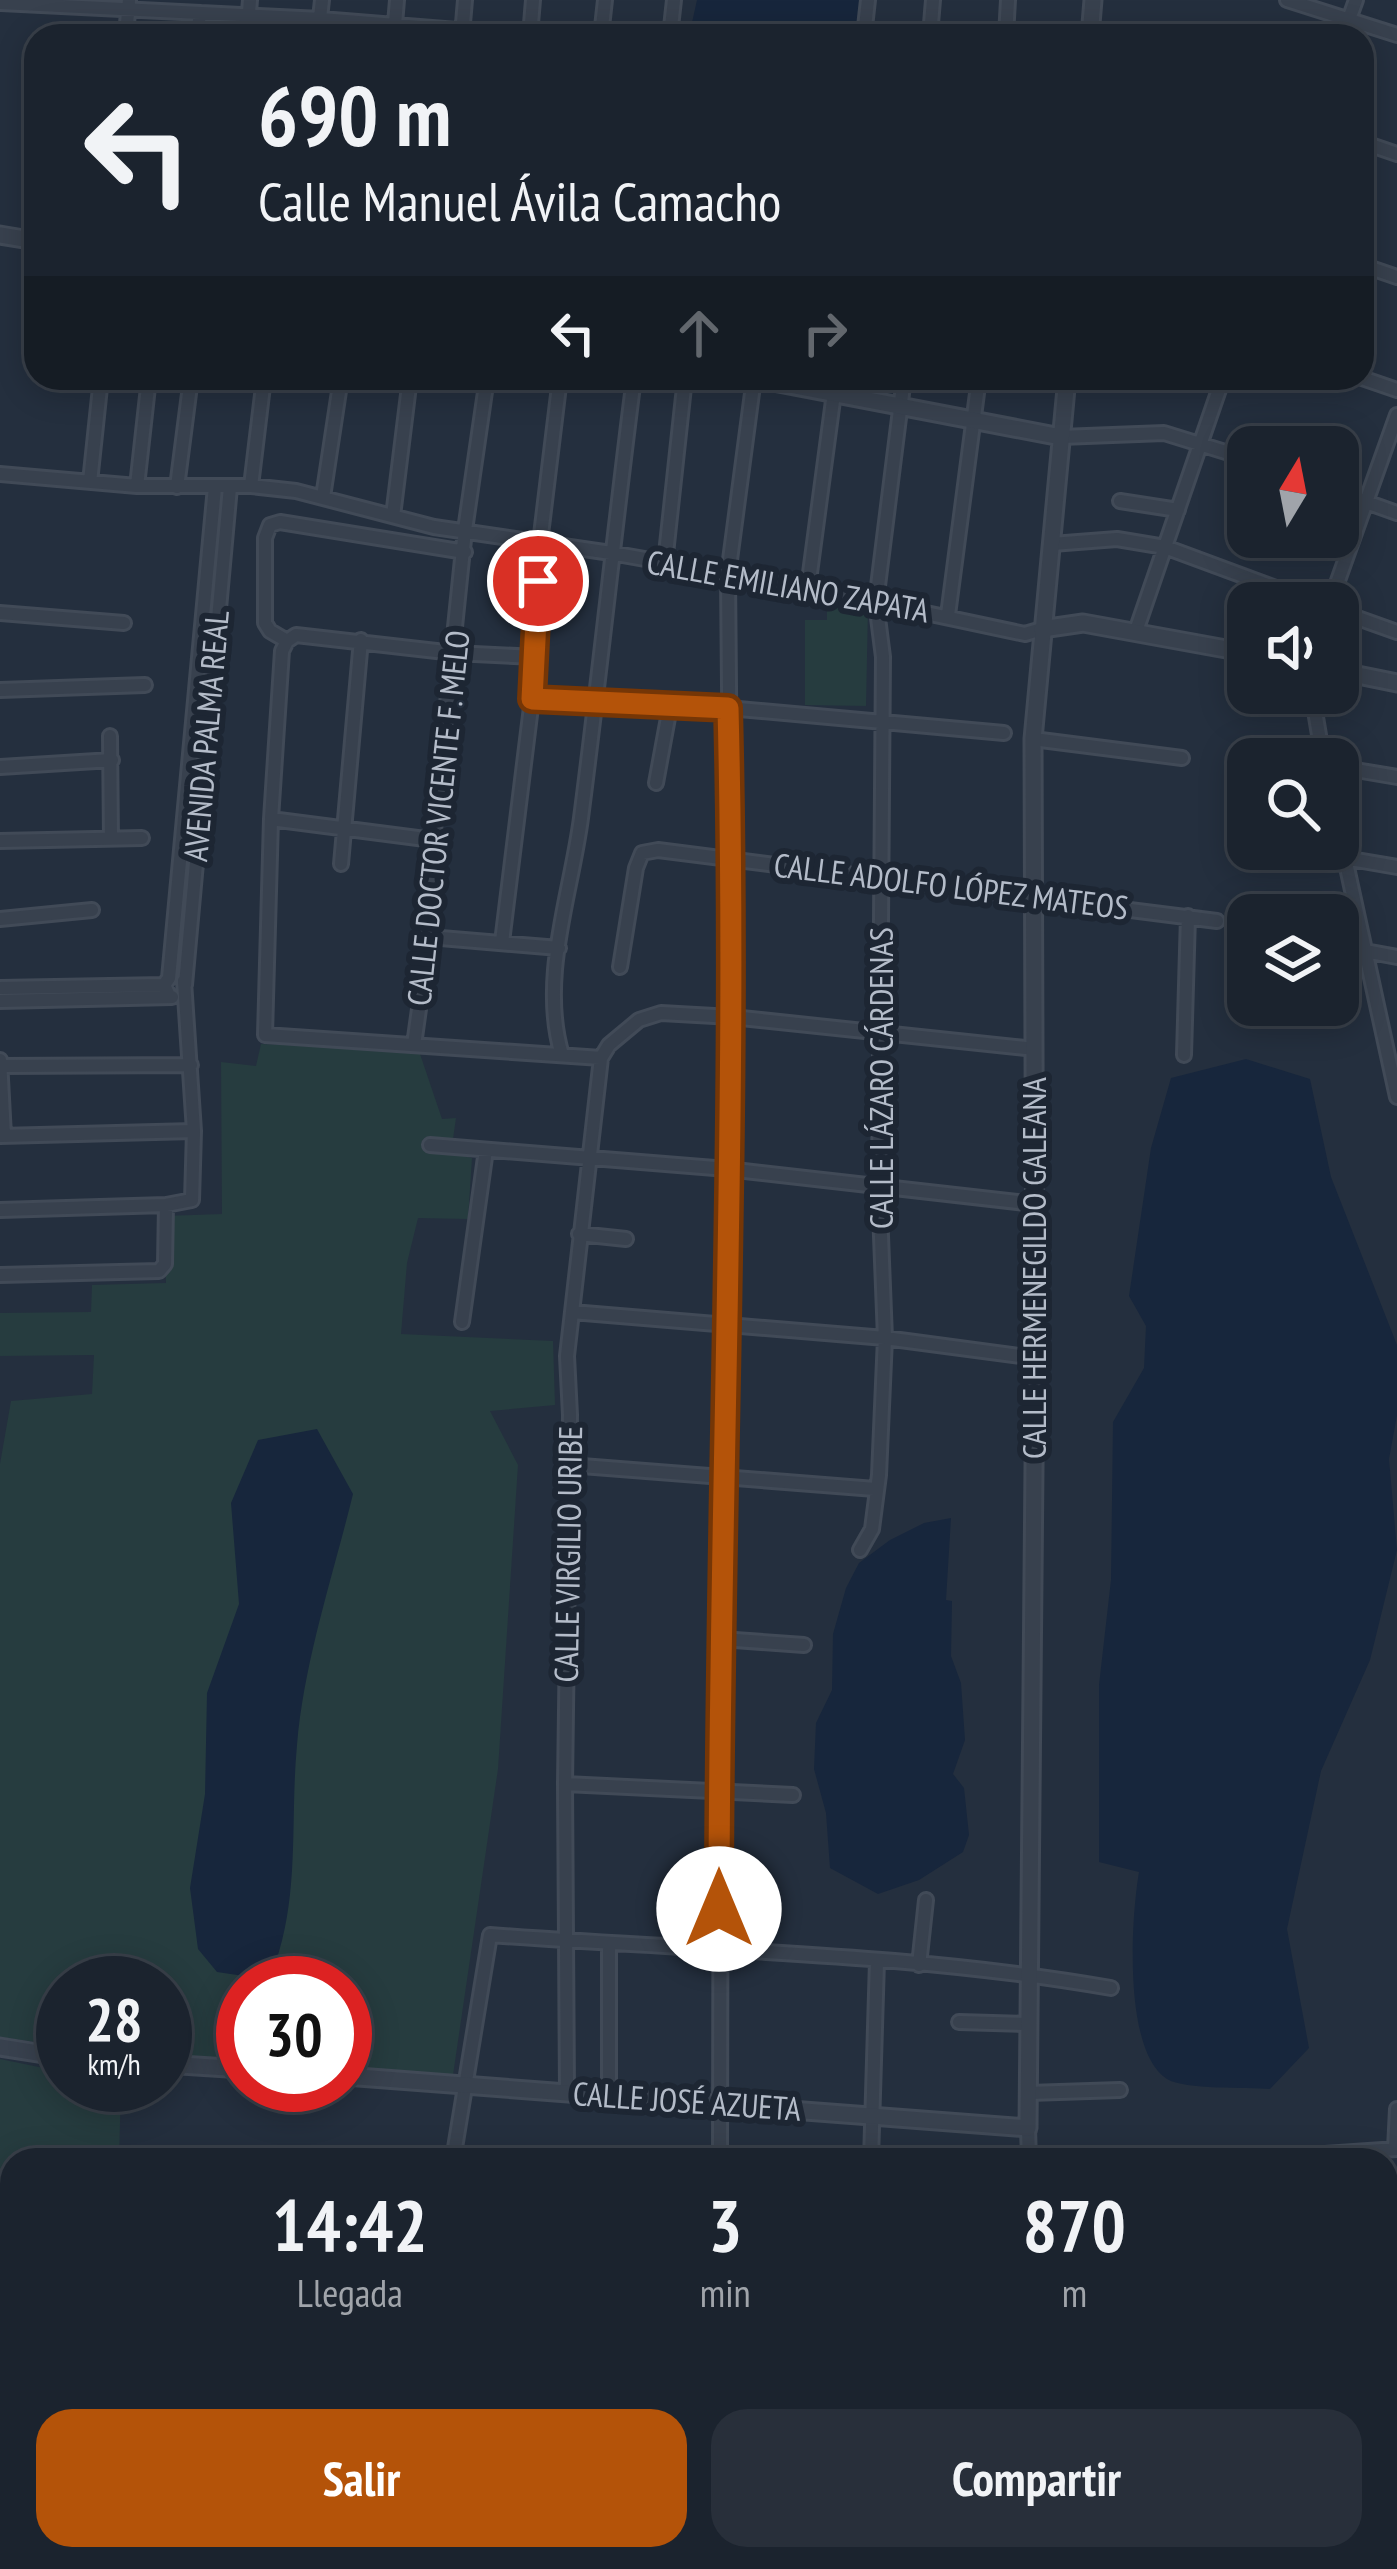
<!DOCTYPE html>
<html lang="es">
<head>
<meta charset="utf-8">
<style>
	body { margin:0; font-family:"PT Sans Narrow",sans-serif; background:#282f3a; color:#f1f3f6; height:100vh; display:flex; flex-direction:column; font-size:45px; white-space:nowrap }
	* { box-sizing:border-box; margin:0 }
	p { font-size:39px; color:#a0a4aa }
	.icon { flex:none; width:66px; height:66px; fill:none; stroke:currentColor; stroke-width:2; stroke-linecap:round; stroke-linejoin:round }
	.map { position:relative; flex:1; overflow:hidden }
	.side { position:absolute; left:0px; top:2148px; width:1398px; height:423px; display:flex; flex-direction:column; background:#1b232e; border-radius:36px 36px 0 0; box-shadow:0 6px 30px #0003,0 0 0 3px #39404a }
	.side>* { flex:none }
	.hud { position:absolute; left:24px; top:24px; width:1350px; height:366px; border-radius:36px; box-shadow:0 6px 30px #0003,0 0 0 3px #39404a; background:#1b232e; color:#f1f3f6; overflow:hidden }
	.needle { width:78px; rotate:10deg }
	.buttons { position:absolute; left:1227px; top:426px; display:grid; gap:24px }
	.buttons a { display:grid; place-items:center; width:132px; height:132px; border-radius:24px; background:#1b232e; box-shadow:0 6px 30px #0003,0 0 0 3px #39404a; font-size:60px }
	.speed { position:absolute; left:36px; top:1956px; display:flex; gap:24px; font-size:60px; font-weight:700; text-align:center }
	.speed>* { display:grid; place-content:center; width:156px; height:156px; border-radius:50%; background:#1b232e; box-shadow:0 6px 30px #0003,0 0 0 3px #39404a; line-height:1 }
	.speed small { font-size:30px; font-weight:400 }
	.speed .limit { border:18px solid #d22; background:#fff; color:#111 }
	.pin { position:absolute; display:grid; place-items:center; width:102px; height:102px; color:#fff; margin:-51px; border:6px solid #fff; border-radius:50%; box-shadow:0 3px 12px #0007 }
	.me { position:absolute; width:132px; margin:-66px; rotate:0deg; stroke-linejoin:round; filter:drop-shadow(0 0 9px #0008) }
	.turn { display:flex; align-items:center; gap:42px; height:252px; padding:0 36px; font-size:54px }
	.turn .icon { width:156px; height:156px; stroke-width:2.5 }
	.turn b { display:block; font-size:84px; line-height:102px }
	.lanes { display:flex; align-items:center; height:114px; padding:0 36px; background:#0003; justify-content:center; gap:60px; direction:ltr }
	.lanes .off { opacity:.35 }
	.eta { display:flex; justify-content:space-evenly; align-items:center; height:204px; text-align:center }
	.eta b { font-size:72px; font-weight:700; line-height:84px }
	.cta { display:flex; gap:24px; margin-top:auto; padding:24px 36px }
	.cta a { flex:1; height:138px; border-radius:36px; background:#b45309; color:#fff; font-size:48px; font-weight:700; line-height:138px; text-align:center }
	.cta a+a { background:#282f3a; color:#f1f3f6 }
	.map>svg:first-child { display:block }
	.green { fill:#263c3f }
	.water { fill:#17263c }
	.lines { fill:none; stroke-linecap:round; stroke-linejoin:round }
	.minor-casing { stroke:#414a57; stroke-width:18 }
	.tertiary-casing { stroke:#414a57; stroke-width:21 }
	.minor { stroke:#38414e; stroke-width:12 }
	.tertiary { stroke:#38414e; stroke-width:15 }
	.route-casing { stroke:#753606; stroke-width:30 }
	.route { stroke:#b45309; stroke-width:21 }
	.labels { text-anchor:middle; stroke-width:12; stroke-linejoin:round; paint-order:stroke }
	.street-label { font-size:33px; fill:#b4bcc9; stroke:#1d2633 }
</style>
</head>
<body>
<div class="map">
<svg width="1397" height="2569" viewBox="0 0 1397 2569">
	<rect width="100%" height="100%" fill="#242f3e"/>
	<path class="green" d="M827 607 868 608 866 706 805 705V620H827Z
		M261 1044 419 1051 442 1119 456 1118 451 1153 472 1158 468 1219 418 1218 407 1263 401 1334 553 1341 555 1405 490 1411 518 1465 498 1769 453 2075 345 2067V1983H243V2060L165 2054V1983H63V2046L0 2037V1464L11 1401 92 1394 94 1355 0 1356V1313L91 1312 92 1285 166 1283 164 1216 222 1214 221 1062 256 1066Z
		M0 2059 63 2072V2085H121L119 2160H12V2398H0Z
		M12 2419V2559H101V2569H0V2420Z"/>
	<path class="water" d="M697 0H861L855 36H689Z
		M1246 1059 1310 1079 1331 1177 1397 1345V1415L1389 1459 1397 1550 1370 1660 1321 1771 1287 1929 1309 2048 1270 2089C1247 2087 1185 2090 1167 2079 1123 2051 1131 1919 1139 1872L1099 1862V1685L1111 1580 1113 1422 1144 1368 1146 1326 1129 1296 1151 1148 1171 1078Z
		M317 1429 353 1494C333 1576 304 1661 297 1745 290 1819 300 1893 275 1964L244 1976 217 1972 198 1949 190 1888 205 1794 207 1693 239 1604 231 1503 258 1440Z
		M951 1518 946 1600 952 1601 951 1656 961 1683 965 1740 953 1774 964 1788 969 1835 963 1852 919 1880 878 1894 830 1868 826 1813 814 1769 816 1723 832 1690 833 1634 846 1588 859 1563 890 1540 924 1523Z"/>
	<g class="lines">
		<g class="minor-casing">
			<path id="minor" d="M1287 0 1397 35
				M1 3 321 19 533 36
				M462 35 465 0
				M126 36 129 0
				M197 36 200 13
				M247 36 250 0
				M318 36 322 0
				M394 36 397 0
				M530 36 533 0
				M601 36 605 0
				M670 36 674 0
				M864 36 868 0
				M930 36 933 0
				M1006 36 1008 0
				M1343 36 1356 0
				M1362 142 1397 154
				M1362 265 1397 277
				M1362 378 1397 390
				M1061 437 1164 433 1248 459
				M0 474 137 486H251L296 491 434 527 611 553 808 588 1025 634 1042 629
				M90 482 101 378
				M137 486 149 378
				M251 486 264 378
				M177 487 191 378
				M1338 492 1397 513
				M323 497 341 378
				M1120 501 1178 510
				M393 516 410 378
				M1052 544 1117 539 1165 547 1316 603
				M665 563 685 378
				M808 588 836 378
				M1330 603 1397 415
				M1338 611 1397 632
				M0 613 124 623
				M948 615 979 378
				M1136 631 1223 378
				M287 641 282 651 271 819 265 1035 601 1058
				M287 641 270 631 265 623V538L270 525 280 522 465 552
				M287 641 296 635 454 653 536 657
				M0 690 145 685
				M1312 693 1323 759
				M532 699 728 708 1004 733
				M110 736 111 839
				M1033 739 1182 758
				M0 767 112 760
				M1338 767 1397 777
				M656 783 670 707
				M271 819 433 840
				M1338 826 1397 1097
				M0 841 142 838
				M1345 858 1397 867
				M341 864 361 640
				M0 919 92 910
				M429 937 559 948
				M502 942 532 699 540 543 560 378
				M1365 951 1397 957
				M620 967 636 868 642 853 658 850 1217 921
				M185 985 230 487
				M0 988 164 985
				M169 996 164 985 169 978 215 487
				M0 1001 172 997
				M414 1045 429 937 433 840 465 530 487 378
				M562 1055C539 978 571 895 581 818 600 672 615 525 634 378
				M1184 1055 1188 916
				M0 1060 4 1136
				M0 1066 191 1065
				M0 1136 194 1131
				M430 1145 727 1169 1035 1204
				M0 1210 166 1205 192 1200 194 1131 184 981
				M579 1234 626 1239
				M0 1275 159 1271 165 1264 166 1205
				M572 1312 885 1338 1035 1358
				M462 1322 486 1150
				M569 1465 875 1489
				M860 1550 872 1529 879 1475 885 1338 879 1185 883 657 876 602 904 378
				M721 1639 804 1645
				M565 1784 793 1795
				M919 1965 926 1900
				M959 2022 1029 2024
				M567 2092 565 1784 570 1415 567 1356 601 1058 609 1045 639 1020 661 1013 732 1017 1035 1049
				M1029 2093 1120 2090
				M609 2095V1943
				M1028 2128 1029 2160
				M1395 2149 1397 2109
				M453 2160 490 1935C697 1951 906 1952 1111 1988
				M720 2160 721 1639 732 1017 728 575 754 378
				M871 2160 877 1961
				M1236 2160 1397 2149
				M1386 2283 1397 2284
				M1386 2368 1397 2369
				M0 2407 12 2406
				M1386 2526 1397 2494
				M141 2559V2569
				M275 2559V2569
				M408 2559V2569
				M841 2559 842 2569
				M1218 2559 1219 2569
				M209 2569V2559
				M343 2569V2559
				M1022 2569 1023 2559
				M1372 2569 1375 2559"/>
		</g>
		<g class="tertiary-casing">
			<path id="tertiary" d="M1090 36 1093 0
				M0 235 36 241
				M753 378 1061 437
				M1042 629 1083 623 1248 653
				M1338 671 1397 683
				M0 2047 63 2057
				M165 2064 243 2069
				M345 2076 1028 2128 1035 1358 1033 739 1067 378"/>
		</g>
		<use href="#minor" class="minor"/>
		<use href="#tertiary" class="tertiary"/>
	</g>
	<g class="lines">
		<g class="route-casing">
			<path id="route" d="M538 581 532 699 728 708C738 1108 719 1509 719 1909"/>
		</g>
		<use href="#route" class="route"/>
	</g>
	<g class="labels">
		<g class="street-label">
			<text transform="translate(788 586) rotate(10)" y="12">CALLE EMILIANO ZAPATA</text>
			<text transform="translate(206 736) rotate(-85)" y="12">AVENIDA PALMA REAL</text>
			<text transform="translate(438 818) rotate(-84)" y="12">CALLE DOCTOR VICENTE F. MELO</text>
			<text transform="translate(951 886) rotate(7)" y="12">CALLE ADOLFO LÓPEZ MATEOS</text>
			<text transform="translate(881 1078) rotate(-90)" y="12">CALLE LÁZARO CÁRDENAS</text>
			<text transform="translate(1034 1268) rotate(-90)" y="12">CALLE HERMENEGILDO GALEANA</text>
			<text transform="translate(568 1554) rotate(-89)" y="12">CALLE VIRGILIO URIBE</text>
			<text transform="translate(687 2101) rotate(4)" y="12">CALLE JOSÉ AZUETA</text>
		</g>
	</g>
</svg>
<div class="buttons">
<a><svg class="needle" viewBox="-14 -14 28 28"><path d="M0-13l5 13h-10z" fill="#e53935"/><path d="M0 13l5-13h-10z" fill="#a0a4aa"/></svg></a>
<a><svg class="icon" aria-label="sound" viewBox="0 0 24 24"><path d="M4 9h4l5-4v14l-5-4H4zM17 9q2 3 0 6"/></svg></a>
<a><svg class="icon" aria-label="search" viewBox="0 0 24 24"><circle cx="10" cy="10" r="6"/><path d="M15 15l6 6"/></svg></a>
<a><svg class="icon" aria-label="layers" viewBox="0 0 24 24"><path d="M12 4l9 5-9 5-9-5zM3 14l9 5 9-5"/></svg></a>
</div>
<div class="speed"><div>28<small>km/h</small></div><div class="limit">30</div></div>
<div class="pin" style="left:538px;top:581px;background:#d93025"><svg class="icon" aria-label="arrive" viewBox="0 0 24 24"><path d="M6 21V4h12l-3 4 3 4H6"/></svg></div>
<svg class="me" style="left:719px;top:1909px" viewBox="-20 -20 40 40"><circle r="19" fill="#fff"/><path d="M0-13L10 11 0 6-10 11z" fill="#b45309"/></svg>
<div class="hud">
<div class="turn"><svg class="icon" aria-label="left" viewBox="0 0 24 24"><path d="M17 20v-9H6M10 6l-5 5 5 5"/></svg><div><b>690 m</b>Calle Manuel Ávila Camacho</div></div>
<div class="lanes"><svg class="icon" aria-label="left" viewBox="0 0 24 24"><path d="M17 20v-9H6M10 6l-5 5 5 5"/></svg><svg class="icon off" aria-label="ahead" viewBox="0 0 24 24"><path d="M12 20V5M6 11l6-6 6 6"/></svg><svg class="icon off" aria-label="right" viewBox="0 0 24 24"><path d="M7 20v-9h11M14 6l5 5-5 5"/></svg></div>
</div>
<section class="side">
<div class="eta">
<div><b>14:42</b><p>Llegada</p></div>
<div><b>3</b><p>min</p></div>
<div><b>870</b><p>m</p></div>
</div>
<div class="cta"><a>Salir</a><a>Compartir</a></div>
</section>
</div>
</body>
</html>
